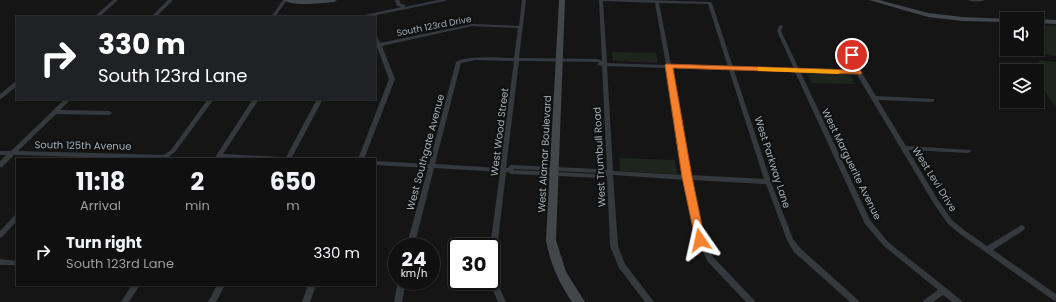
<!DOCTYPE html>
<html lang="en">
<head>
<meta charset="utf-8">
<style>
	body { margin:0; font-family:Poppins,sans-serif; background:#1e1e1e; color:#f1f3f6; height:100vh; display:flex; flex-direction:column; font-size:15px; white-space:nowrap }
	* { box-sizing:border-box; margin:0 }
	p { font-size:13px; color:#9c9d9f }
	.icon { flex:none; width:22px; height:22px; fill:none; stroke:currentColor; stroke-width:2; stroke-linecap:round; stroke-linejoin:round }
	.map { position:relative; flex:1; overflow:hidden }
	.drawer { position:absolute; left:16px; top:158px; width:360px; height:128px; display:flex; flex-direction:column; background:#101010; border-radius:0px; box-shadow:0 1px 3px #0004,0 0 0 1px #303030 }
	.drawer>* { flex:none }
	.hud { position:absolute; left:16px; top:16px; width:360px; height:84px; border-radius:0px; box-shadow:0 1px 3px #0004,0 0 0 1px #303030; background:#202124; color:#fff; overflow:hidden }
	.fabs { position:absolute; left:1000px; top:12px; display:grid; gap:8px }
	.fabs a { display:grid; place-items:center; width:44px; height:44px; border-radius:0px; background:#101010; box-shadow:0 1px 3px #0004,0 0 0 1px #303030; font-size:20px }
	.speed { position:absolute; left:388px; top:238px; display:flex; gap:8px; font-size:20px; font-weight:700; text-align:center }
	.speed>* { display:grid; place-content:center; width:52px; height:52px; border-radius:50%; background:#101010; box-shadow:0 1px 3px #0004,0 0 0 1px #303030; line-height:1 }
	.speed small { font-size:10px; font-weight:400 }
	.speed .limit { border:2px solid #111; border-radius:6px; background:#fff; color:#111 }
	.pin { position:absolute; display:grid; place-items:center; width:34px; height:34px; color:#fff; margin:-17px; border:2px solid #fff; border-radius:50%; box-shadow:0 1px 4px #0007 }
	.me { position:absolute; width:44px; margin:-22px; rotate:349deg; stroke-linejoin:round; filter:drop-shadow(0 0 3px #0008) }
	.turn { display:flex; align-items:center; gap:14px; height:84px; padding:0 16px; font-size:18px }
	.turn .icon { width:52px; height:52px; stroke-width:2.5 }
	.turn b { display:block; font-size:28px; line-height:34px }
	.eta { display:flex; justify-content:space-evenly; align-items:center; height:68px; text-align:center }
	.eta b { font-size:24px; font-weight:700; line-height:28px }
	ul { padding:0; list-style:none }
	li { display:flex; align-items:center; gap:12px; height:52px; padding:0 16px }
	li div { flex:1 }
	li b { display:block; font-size:15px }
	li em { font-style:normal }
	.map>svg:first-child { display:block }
	.green { fill:#1d251c }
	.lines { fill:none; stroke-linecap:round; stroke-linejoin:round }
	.street { fill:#35383c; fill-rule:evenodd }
	.secondary { fill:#43474c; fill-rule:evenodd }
	.route { fill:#f7802c; stroke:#a1531d }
	.slow { fill:#f59e0b }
	.labels { text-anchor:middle; stroke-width:4; stroke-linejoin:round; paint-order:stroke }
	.far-street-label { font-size:9px; fill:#a6afb7; stroke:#101011 }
	.street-label { font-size:10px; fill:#a6afb7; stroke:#101011 }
</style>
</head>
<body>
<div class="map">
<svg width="1056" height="302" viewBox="0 0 1056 302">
	<rect width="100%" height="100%" fill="#151516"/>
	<path class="green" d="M1037 25 1056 26V56L1039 54Z
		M612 52 656 53 658 63 613 61Z
		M1039 60 1056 62V106C1041 90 1042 81 1039 60Z
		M807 74 850 75 855 84 812 83Z
		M619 158 675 160 677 174 620 171Z"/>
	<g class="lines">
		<path class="street" d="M113 0H118L99 17H94Z
			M168 0H173L156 17H151Z
			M283 0H287L275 17H271Z
			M395 0H399L401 4 405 5V7L438 0H447L445 1 367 17H358L360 16 402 7 397 6Z
			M522 0H526L519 58H525L598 59 602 61 599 0H649L710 2 712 3 733 67 794 69 777 31 779 26 781 25 783 26 781 31 799 69 855 71 848 60 850 55 852 54 854 55V60L876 96 934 99 935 100 932 102 878 100 906 146 970 150 971 151 970 152 968 153 908 150 938 200 952 220 964 230 987 246 1020 226 1022 225 1024 226 1025 228 1024 230 993 250 1056 294V301L1053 300 960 234 948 224 934 204 857 75 801 73 870 220 888 242 961 300 962 302H952L943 295 933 302H923L924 300 938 290 884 246 865 224 795 72 734 70 771 182 793 239 800 248 858 300 859 302H850L794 252 787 240 766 184 692 180 703 240 714 258 754 300 755 302H746L708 262 697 240 686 180 613 175 618 246 625 264 654 302H645L619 268 610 246 607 176 601 178 511 174 508 172H506L495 266 496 280 506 302H498L489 281H491V247H490L500 172 434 168 414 247H406L428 168 375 165V161L429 164 456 62C469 55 499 58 514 58L518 28 472 26 382 46 395 79 364 159H358L389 79 377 47H375V45L376 44 375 35 377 36 380 43 472 24 519 26ZM603 1 655 3 666 65 607 63ZM659 3 708 4 728 67 671 65ZM476 60 514 61 500 168 435 164 461 63ZM519 61H525L598 62 599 63 597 64 598 65 602 66 607 170 599 169 512 165H510L508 168H506ZM607 66 666 68 685 175 613 171ZM671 68 729 70 764 179 691 175ZM514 169 599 173 601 174 513 170Z
			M968 0H985C981 2 972 2 968 0Z
			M17 81V86L2 98 0 99V94L15 82Z
			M65 99H71L60 110 109 111 112 113 109 115 56 114 18 151 164 155 171 150 208 99H214L175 152 167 158 152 159 14 155 2 167H0V161L6 155H0V151H11Z
			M253 99H259L223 154 282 157 285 159 317 99H323L291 159 221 158 220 159H214Z
			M17 214V221L2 237 0 238V231L15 215Z
			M0 259 17 261V265H0Z
			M398 281H406L402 302H394Z
			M132 285H140L129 302H121Z
			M217 285H225L216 302H208Z
			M308 285H316L310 302H302Z"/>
		<path class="secondary" d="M284 0H337L334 2C321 3 294 7 284 0Z
			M559 0H565L556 240 566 272 585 302H572C559 283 550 263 546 240Z
			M869 0H879L928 13 962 17 1010 19H1007V22L962 21 928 17Z
			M1037 19 1056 20V24L1037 23Z"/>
	</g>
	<path class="route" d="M852 53 856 55 854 60 862 73 861 74 673 68 692 177 705 240 703 243 700 244 696 243 682 177 665 65 666 64 853 70 847 60 850 54Z"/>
	<path class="slow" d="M758 67 838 70 842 72 838 74 760 71H758Z"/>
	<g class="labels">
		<g class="far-street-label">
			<text transform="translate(434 26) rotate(-11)" y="3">South 123rd Drive</text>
		</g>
		<g class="street-label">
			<text transform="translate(499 132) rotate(-83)" y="4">West Wood Street</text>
			<text transform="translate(83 145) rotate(1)" y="4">South 125th Avenue</text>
			<text transform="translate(425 152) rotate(-75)" y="4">West Southgate Avenue</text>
			<text transform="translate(544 154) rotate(-87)" y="4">West Alamar Boulevard</text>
			<text transform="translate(599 157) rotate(-93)" y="4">West Trumbull Road</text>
			<text transform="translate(773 162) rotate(72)" y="4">West Parkway Lane</text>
			<text transform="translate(852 164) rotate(64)" y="4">West Marguerite Avenue</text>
			<text transform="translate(935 179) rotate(58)" y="4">West Levi Drive</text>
		</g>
	</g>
</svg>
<div class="fabs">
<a><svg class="icon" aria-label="sound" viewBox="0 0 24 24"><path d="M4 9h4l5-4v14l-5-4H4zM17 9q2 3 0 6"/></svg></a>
<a><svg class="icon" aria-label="layers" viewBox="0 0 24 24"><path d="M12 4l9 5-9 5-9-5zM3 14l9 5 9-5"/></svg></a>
</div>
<div class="speed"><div>24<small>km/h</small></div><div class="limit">30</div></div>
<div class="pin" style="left:852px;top:55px;background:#d93025"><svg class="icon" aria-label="arrive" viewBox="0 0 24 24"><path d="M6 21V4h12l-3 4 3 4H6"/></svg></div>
<svg class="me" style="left:700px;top:240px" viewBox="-20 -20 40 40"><path d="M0-17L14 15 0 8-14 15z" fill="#f7802c" stroke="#fff" stroke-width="4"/></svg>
<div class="hud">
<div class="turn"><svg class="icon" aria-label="right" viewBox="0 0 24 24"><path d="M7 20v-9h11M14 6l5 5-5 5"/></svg><div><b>330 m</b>South 123rd Lane</div></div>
</div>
<section class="drawer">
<div class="eta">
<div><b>11:18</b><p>Arrival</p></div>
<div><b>2</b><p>min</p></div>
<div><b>650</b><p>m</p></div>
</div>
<ul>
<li><svg class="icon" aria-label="right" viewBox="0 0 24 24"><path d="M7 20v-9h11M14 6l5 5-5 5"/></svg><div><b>Turn right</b><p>South 123rd Lane</p></div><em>330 m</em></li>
</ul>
</section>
</div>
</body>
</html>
